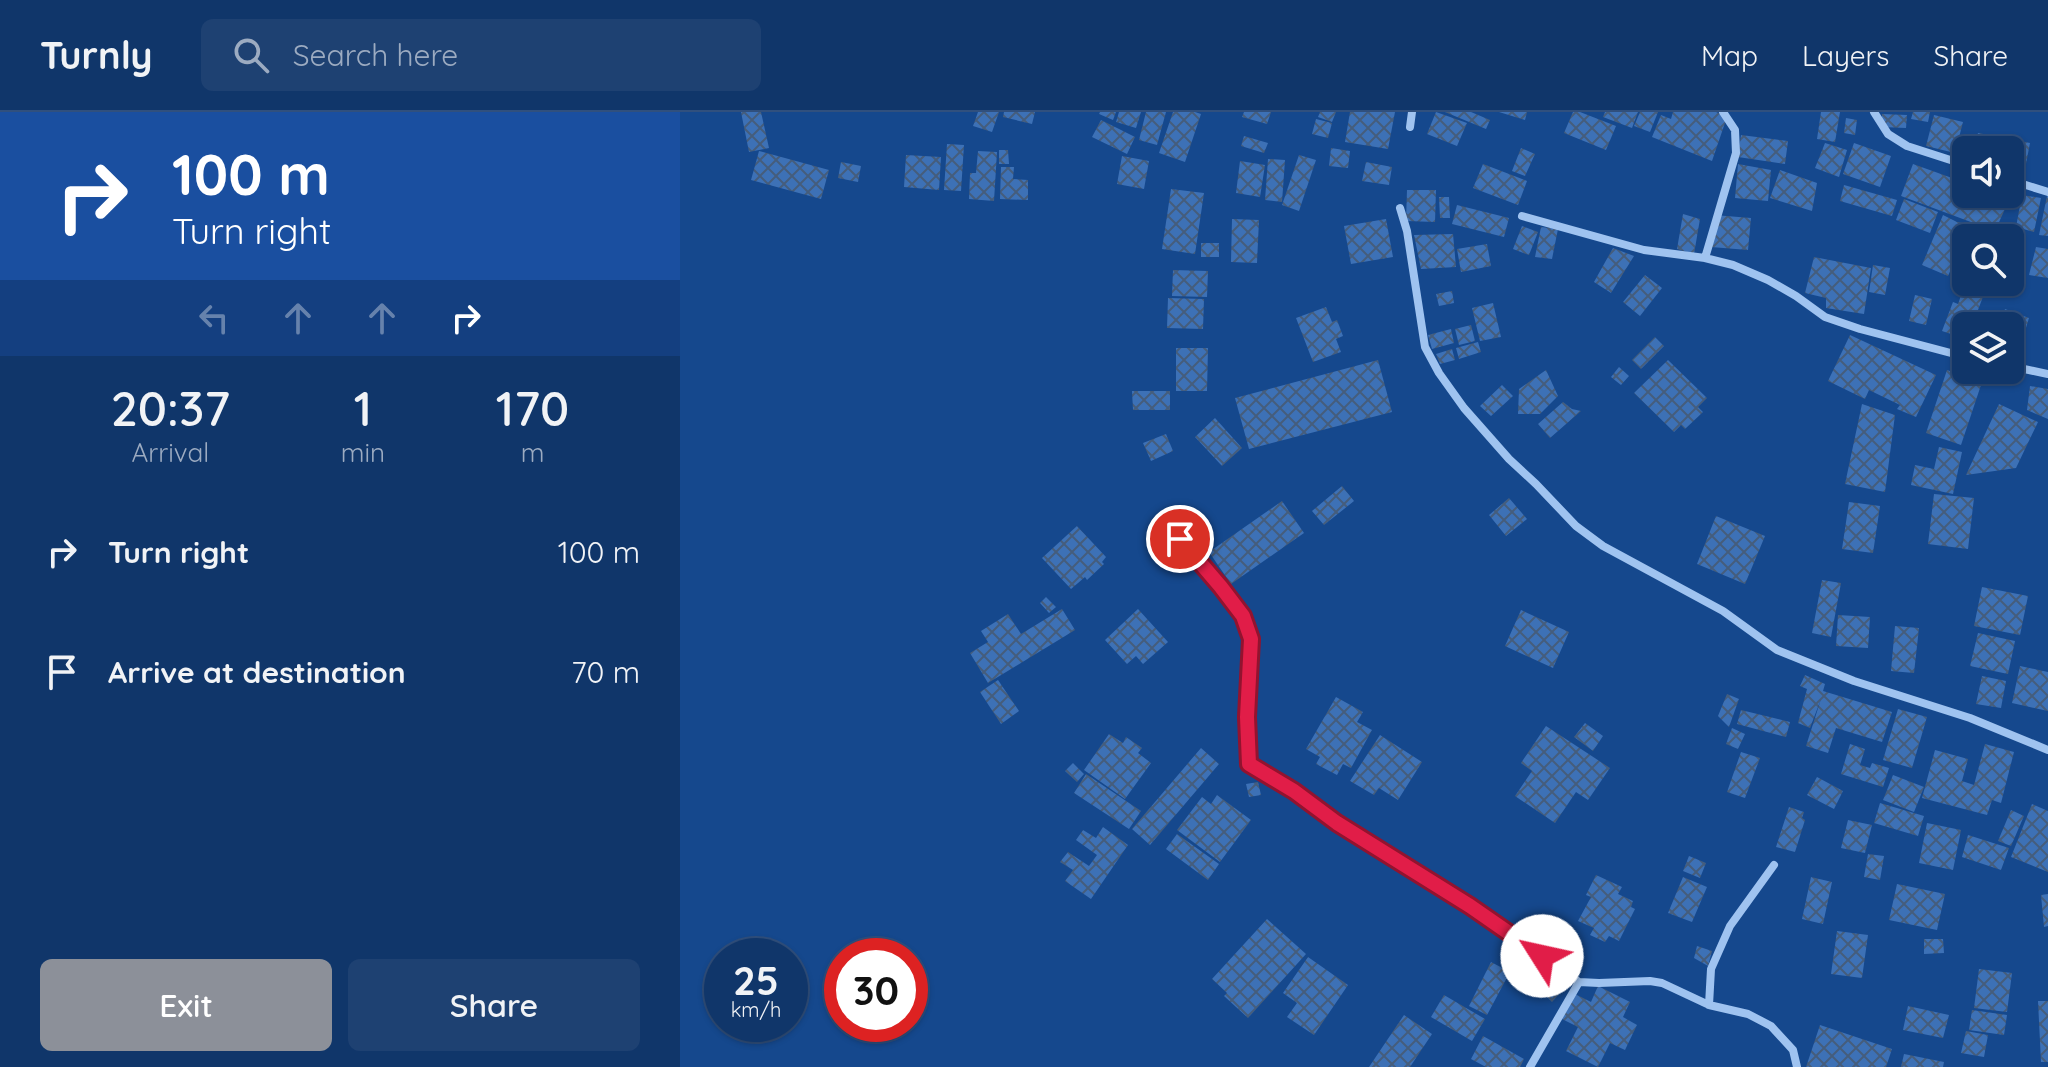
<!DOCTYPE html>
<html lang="en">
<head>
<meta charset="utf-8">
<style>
	body { margin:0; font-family:Quicksand,sans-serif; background:#1e4172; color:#f1f3f6; height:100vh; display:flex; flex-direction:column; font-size:30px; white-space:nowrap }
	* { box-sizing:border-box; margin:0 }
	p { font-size:26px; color:#9cabc1 }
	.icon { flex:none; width:44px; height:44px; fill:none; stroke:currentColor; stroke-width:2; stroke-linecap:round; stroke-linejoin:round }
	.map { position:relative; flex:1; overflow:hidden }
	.details { display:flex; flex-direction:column; background:#10366a; width:680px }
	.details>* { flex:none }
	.top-card { background:#1a4fa0; color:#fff; overflow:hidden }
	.tools { position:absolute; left:1272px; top:24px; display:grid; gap:16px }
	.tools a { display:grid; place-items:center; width:72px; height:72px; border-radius:12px; background:#10366a; box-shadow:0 2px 6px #0004,0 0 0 2px #30507e; font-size:40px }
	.speed { position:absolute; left:24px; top:826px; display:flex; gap:16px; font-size:40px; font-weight:700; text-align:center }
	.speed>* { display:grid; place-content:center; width:104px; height:104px; border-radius:50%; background:#10366a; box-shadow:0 2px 6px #0004,0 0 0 2px #30507e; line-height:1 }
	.speed small { font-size:20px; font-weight:400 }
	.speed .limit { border:12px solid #d22; background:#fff; color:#111 }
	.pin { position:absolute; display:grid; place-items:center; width:68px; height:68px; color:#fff; margin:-34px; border:4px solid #fff; border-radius:50%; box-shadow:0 2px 8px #0007 }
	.me { position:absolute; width:88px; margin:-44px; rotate:305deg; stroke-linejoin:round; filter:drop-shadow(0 0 6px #0008) }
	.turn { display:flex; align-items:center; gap:28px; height:168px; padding:0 40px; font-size:36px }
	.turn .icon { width:104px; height:104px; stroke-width:2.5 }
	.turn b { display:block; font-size:56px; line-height:68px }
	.lanes { display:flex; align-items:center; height:76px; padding:0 40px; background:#0003; justify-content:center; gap:40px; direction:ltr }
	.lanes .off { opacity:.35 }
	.eta { display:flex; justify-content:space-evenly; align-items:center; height:136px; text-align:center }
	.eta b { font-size:48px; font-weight:600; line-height:56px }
	.cta { display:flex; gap:16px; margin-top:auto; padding:16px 40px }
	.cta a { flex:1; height:92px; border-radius:12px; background:#8c9099; color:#fff; font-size:32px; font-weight:600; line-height:92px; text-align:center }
	.cta a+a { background:#1e4172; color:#f1f3f6 }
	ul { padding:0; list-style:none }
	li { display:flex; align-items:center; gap:24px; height:120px; padding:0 40px }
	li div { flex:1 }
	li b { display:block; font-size:30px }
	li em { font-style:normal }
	header { display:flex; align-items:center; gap:48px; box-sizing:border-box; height:112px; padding:0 40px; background:#10366a; border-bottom:2px solid #30507e }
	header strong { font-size:38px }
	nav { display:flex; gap:44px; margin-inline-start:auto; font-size:28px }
	.search { width:560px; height:72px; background:#1e4172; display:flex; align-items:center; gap:20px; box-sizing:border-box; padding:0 28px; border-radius:12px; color:#9cabc1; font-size:30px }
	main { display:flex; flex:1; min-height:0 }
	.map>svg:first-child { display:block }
	.building { fill:url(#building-cross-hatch) }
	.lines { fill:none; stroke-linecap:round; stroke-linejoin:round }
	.street { stroke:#9fc3f0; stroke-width:8 }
	.route-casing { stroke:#92132f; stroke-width:20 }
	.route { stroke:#e11d48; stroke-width:14 }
</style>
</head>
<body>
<header>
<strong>Turnly</strong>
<div class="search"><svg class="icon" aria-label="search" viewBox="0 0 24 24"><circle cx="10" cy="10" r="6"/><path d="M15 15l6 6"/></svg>Search here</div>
<nav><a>Map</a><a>Layers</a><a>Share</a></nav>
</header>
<main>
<section class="details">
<div class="top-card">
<div class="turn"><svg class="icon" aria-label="right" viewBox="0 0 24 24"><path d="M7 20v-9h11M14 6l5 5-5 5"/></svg><div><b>100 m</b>Turn right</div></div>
<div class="lanes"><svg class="icon off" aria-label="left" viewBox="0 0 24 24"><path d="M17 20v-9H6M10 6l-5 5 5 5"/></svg><svg class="icon off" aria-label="ahead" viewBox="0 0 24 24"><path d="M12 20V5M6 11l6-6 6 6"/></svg><svg class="icon off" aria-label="ahead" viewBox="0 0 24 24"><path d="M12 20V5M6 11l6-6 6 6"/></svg><svg class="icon" aria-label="right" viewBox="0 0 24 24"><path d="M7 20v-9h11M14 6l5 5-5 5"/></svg></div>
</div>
<div class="eta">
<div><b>20:37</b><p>Arrival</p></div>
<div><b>1</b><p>min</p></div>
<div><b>170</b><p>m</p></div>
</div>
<ul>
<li><svg class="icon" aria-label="right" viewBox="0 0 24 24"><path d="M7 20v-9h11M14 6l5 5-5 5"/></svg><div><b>Turn right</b></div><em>100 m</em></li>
<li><svg class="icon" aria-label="arrive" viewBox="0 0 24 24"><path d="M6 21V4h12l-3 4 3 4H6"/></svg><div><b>Arrive at destination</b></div><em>70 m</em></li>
</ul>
<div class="cta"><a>Exit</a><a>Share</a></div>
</section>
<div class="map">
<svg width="1368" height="955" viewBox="0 0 1368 955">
	<defs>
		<pattern id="building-cross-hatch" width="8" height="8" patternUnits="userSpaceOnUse" patternTransform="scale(2)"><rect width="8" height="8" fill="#3d71b6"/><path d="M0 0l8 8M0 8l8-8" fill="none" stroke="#455d7c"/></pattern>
	</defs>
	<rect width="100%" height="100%" fill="#15488d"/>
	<path class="building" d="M61 0H81L89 36 69 40Z
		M298 0H319L312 20 293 14Z
		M324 0H355L352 12 323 5Z
		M420 0H436L433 8 419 2Z
		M439 0H461L456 16 436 10Z
		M466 0H486L477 33 459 28Z
		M493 0H515L521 2 505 50 479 41Z
		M564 0H591L587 12 562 5Z
		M640 0H656L652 10 638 5Z
		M670 0H715L708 37 665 30Z
		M756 0 787 11 777 34 747 22Z
		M765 0H791L810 8 806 17Z
		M819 0H847L845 8Z
		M893 0H900L936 14 926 38 884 21Z
		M925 0H958L952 16 923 5Z
		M960 0H978L970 20 954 14Z
		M993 0H1036L1047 5 1032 49 972 25 981 3 991 7Z
		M1141 0H1160L1155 30 1137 27Z
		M1233 0H1250L1248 10 1231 7Z
		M1202 2 1227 3 1226 16 1202 15Z
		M1254 3 1283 10 1275 41 1246 34Z
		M1166 6 1177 8 1175 23 1164 21Z
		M636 7 652 11 648 26 632 22Z
		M421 8 455 25 447 42 412 25Z
		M1298 21 1350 31 1344 62 1330 60V38H1294Z
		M1061 23 1108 29 1105 52 1058 45Z
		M564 24 588 31 584 41 561 34Z
		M1145 31 1167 38 1159 65 1135 56Z
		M1174 31 1211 44 1200 75 1163 62Z
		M267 32 284 33 281 79 264 78Z
		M651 36 670 39 668 56 649 54Z
		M841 36 855 42 845 64 832 59Z
		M319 38H328L329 52H319Z
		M79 39 149 58 141 87 71 68Z
		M298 39 317 40 314 89 289 87 290 61H296Z
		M226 43 261 45 259 78 224 75Z
		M619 43 636 48 619 99 602 93Z
		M442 44 469 49 464 77 437 72Z
		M588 47 605 48 602 90 585 88Z
		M560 49 585 53 580 85 556 81Z
		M161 50 181 54 178 70 158 66Z
		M686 50 712 55 709 73 682 69Z
		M803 52 847 69 838 93 793 76Z
		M1058 52 1091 58 1088 89 1055 86Z
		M1233 52 1286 71V82H1318L1330 86 1315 119 1221 84Z
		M321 55H334L333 67 348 68V88L320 87Z
		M1100 58 1137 71 1132 99 1090 86Z
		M1164 73 1217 88 1212 104 1160 89Z
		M491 77 524 81 515 142 482 137Z
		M727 78H756L755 110 726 109Z
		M1342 83 1361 86 1354 120 1336 115Z
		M1367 84H1368V124L1359 123Z
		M759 85H769L770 106H760Z
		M1224 87 1258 100 1250 121 1216 108Z
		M777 93 829 106 824 125 772 112Z
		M1003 102 1020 107 1014 142 997 137Z
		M1034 103 1071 106 1068 138 1031 135Z
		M1263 103 1277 110 1294 113 1289 126H1286V129L1283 130 1268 164 1242 153Z
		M552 107 579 108 577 151 551 150Z
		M706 107 713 145 671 152 664 114Z
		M842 114 858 120 849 143 833 137Z
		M861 115 878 117 872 147 855 145Z
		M1304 118 1323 126H1301Z
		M773 122 776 155 741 157 734 123Z
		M521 131H539V145H521Z
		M807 132 811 154 781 160 777 137Z
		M1356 135 1368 137V166L1349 163Z
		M933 136 954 144 931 181 914 170Z
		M1134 145 1191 156 1184 202 1146 196V186L1125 181Z
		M1193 153 1210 156 1205 183 1189 180Z
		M493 158 528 159 527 185 492 184Z
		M965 163 982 176 960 204 943 190Z
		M1284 175 1304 182 1292 214H1286V227L1262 219 1273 190 1278 192Z
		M772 179 774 191 759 194 756 182Z
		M1235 183 1252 187 1246 213 1229 209Z
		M488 186 524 187 523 217 487 216Z
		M813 191 821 225 800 229 792 196Z
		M646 195 652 210 657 208 663 224 656 227 661 240 633 250 616 206Z
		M1325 197 1349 206 1337 245 1330 243V214H1320Z
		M791 213 795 229 779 233 775 217Z
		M771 217 774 231 752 237 748 223Z
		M1170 223 1256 263 1236 305 1217 297 1220 293 1189 278 1185 287 1148 269Z
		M975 225 984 234 961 257 952 248Z
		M798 230 801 240 779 247 776 236Z
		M496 236H528L527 279H496Z
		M772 237 775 248 760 252 756 242Z
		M698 248 712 300 569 337 555 286Z
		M988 248 1027 286 1018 295 1023 300 1005 317 1001 313 994 320 954 281Z
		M939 255 949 264 941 273 931 265Z
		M866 258 878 284 860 302H838L839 277Z
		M1267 258 1302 270 1281 333 1246 321Z
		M822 273 833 284 811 304 800 294Z
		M1350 274 1368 277V307L1347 298Z
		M452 279H490V298H453Z
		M883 290 892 297 901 299 870 326 858 312Z
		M1182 292 1215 303 1205 380 1165 372Z
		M1319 292 1358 310 1336 356 1286 363Z
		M535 306 562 336 542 354 515 325Z
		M486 322 493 339 471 349 463 331Z
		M1259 335 1282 340 1273 382 1231 373 1235 353 1254 357Z
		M662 374 674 389 644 413 632 399Z
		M1254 382 1294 386 1288 437 1248 432Z
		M829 386 847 407 826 424 809 403Z
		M602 389 624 421 551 472 529 440Z
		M1169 390 1200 394 1193 441 1162 437Z
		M1036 404 1085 424 1065 472 1017 452Z
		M397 414 426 445 422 450 424 452 407 468 405 465 391 477 362 446Z
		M1142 468 1161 471 1151 525 1132 521Z
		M1302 475 1348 484 1340 523 1294 514Z
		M366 485 376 495 369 501 360 491Z
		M382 497 395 518 308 571 290 541 308 530 301 519 328 502 341 522Z
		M458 497 488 530 463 552 456 544 447 552 425 528Z
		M841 498 889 520 873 556 825 534Z
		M1158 503 1190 505 1188 536 1156 534Z
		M1215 514 1239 516 1234 561 1211 559Z
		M1298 521 1335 529 1328 562 1290 554Z
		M1340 554 1368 560V599L1332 591Z
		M1125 563 1145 572 1143 579 1212 600 1202 630 1156 616 1148 641 1126 634 1141 587 1130 616 1118 611 1127 577 1120 574Z
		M1302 564 1326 569 1321 596 1296 592Z
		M318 568 339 599 321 612 300 580Z
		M1047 582 1059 587 1049 615 1038 604Z
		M656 585 683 600 677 610 692 618 671 656 663 652 657 663 636 652 640 645 626 637Z
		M1218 597 1247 605 1232 656 1203 648Z
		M1061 598 1110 610 1106 625 1057 612Z
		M905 611 923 624 913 639 894 625Z
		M866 614 930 656 908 688 896 680 875 711 835 684 852 659 841 651Z
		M1052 616 1065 622 1058 637 1046 632Z
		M429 622 443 631 446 625 462 636 458 641 471 651 445 687 404 658Z
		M700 623 742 650 718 688 699 676 694 683 670 669Z
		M1170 632 1185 637 1180 653 1190 656 1192 651 1209 656 1203 675 1161 662Z
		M1305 632 1334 640 1321 691 1312 688 1307 703 1242 686 1255 638 1288 647 1282 669 1294 673Z
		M521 636 539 652 470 733 452 717Z
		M1061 640 1080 646 1065 686 1047 680Z
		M393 651 404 662 397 670 385 659Z
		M406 662 461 699 449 717 394 681Z
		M1213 663 1244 675 1234 700 1203 688Z
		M1137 665 1163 679 1154 697 1127 683Z
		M578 670 581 683 569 685 566 672Z
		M537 683 571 708 540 750 497 718 522 685 531 692Z
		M1200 691 1244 704 1238 724 1194 711Z
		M1352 692 1368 699V760L1331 745Z
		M1109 695 1124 700 1122 706 1125 708 1115 740 1096 735Z
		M1331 698 1344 704 1331 734 1318 729Z
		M1168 708 1192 713 1185 741 1161 736Z
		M1247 711 1281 718 1273 758 1239 751Z
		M423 715 448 733 411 787 385 769 393 758 380 750 388 740 409 754 417 743 396 728 403 718 416 726Z
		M497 722 539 752 528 768 486 737Z
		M1288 723 1329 736 1321 758 1282 745Z
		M1188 742 1204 744 1200 768 1184 765Z
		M1009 744 1026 751 1020 766 1003 759Z
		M916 763 942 775 938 782 953 789 951 795 955 797 939 829 929 824 925 830 910 823 914 816 898 809 911 785 906 783Z
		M1003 765 1027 775 1012 810 988 801Z
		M1131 765 1152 770 1143 812 1122 807Z
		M1217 772 1265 782 1257 818 1209 808Z
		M1368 782V814L1364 815 1361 783Z
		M587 807 626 842 568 906 544 884 547 881 532 867Z
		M1157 819 1188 823 1182 866 1151 862Z
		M1244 827H1263L1264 841 1244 842Z
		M1017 834 1032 839 1028 854 1014 846Z
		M628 845 668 873 634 923 607 905 617 891 603 881Z
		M811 850 830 860 807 903 789 894Z
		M1299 857 1332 861 1327 900 1294 896Z
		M870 874 879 882 872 890 863 881Z
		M918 874 950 890 943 905 957 913 945 938 930 931 918 955 886 939 898 915 882 907 895 882 911 890Z
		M764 883 805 907 792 929 751 905Z
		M1358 889H1368V950H1361Z
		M1228 894 1269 903 1263 926 1223 918Z
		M1292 898 1327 903 1324 923 1289 918Z
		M724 903 752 922 730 955H689Z
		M1140 913 1212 937 1206 955H1126Z
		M1286 919 1308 923 1304 945 1281 941Z
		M803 924 844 947 840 955H806L791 947Z
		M1224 942 1264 950 1263 955H1221Z"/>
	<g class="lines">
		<path class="street" d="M1194 0 1208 22 1227 34 1286 53
			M730 15 732 0
			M1330 68 1368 80
			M720 96 727 119 745 235 759 261 784 296 829 347 856 372 896 414 923 434 1043 499 1097 538 1174 569 1290 606 1368 638
			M842 104 964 138 1025 146 1053 153 1088 168 1116 184 1145 205 1180 217 1286 245
			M1025 146 1056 41 1055 18 1043 0
			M1330 254 1368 262
			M500 427 541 475 563 504 571 527 567 605 569 652 614 679 657 711 790 794 899 870 919 871 970 869 982 871 1029 893 1068 902 1091 914 1113 938 1117 955
			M1029 893 1031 857 1050 814 1094 753
			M850 955 899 870"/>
	</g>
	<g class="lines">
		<g class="route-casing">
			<path id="route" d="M500 427 541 475 563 504 571 527 567 605 569 652 614 679 657 711 790 794 862 844"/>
		</g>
		<use href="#route" class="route"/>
	</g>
</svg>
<div class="tools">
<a><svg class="icon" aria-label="sound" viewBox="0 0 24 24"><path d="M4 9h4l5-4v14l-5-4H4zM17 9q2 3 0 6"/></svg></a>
<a><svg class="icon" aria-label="search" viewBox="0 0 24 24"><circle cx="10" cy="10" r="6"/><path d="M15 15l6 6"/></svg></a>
<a><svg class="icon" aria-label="layers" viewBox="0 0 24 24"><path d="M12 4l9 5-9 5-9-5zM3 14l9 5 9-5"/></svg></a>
</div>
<div class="speed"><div>25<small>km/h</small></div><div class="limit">30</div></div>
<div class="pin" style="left:500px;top:427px;background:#d93025"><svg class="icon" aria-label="arrive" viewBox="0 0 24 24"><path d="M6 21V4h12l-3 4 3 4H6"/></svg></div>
<svg class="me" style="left:862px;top:844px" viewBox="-20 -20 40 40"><circle r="19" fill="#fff"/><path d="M0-13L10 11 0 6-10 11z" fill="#e11d48"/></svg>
</div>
</main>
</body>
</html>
